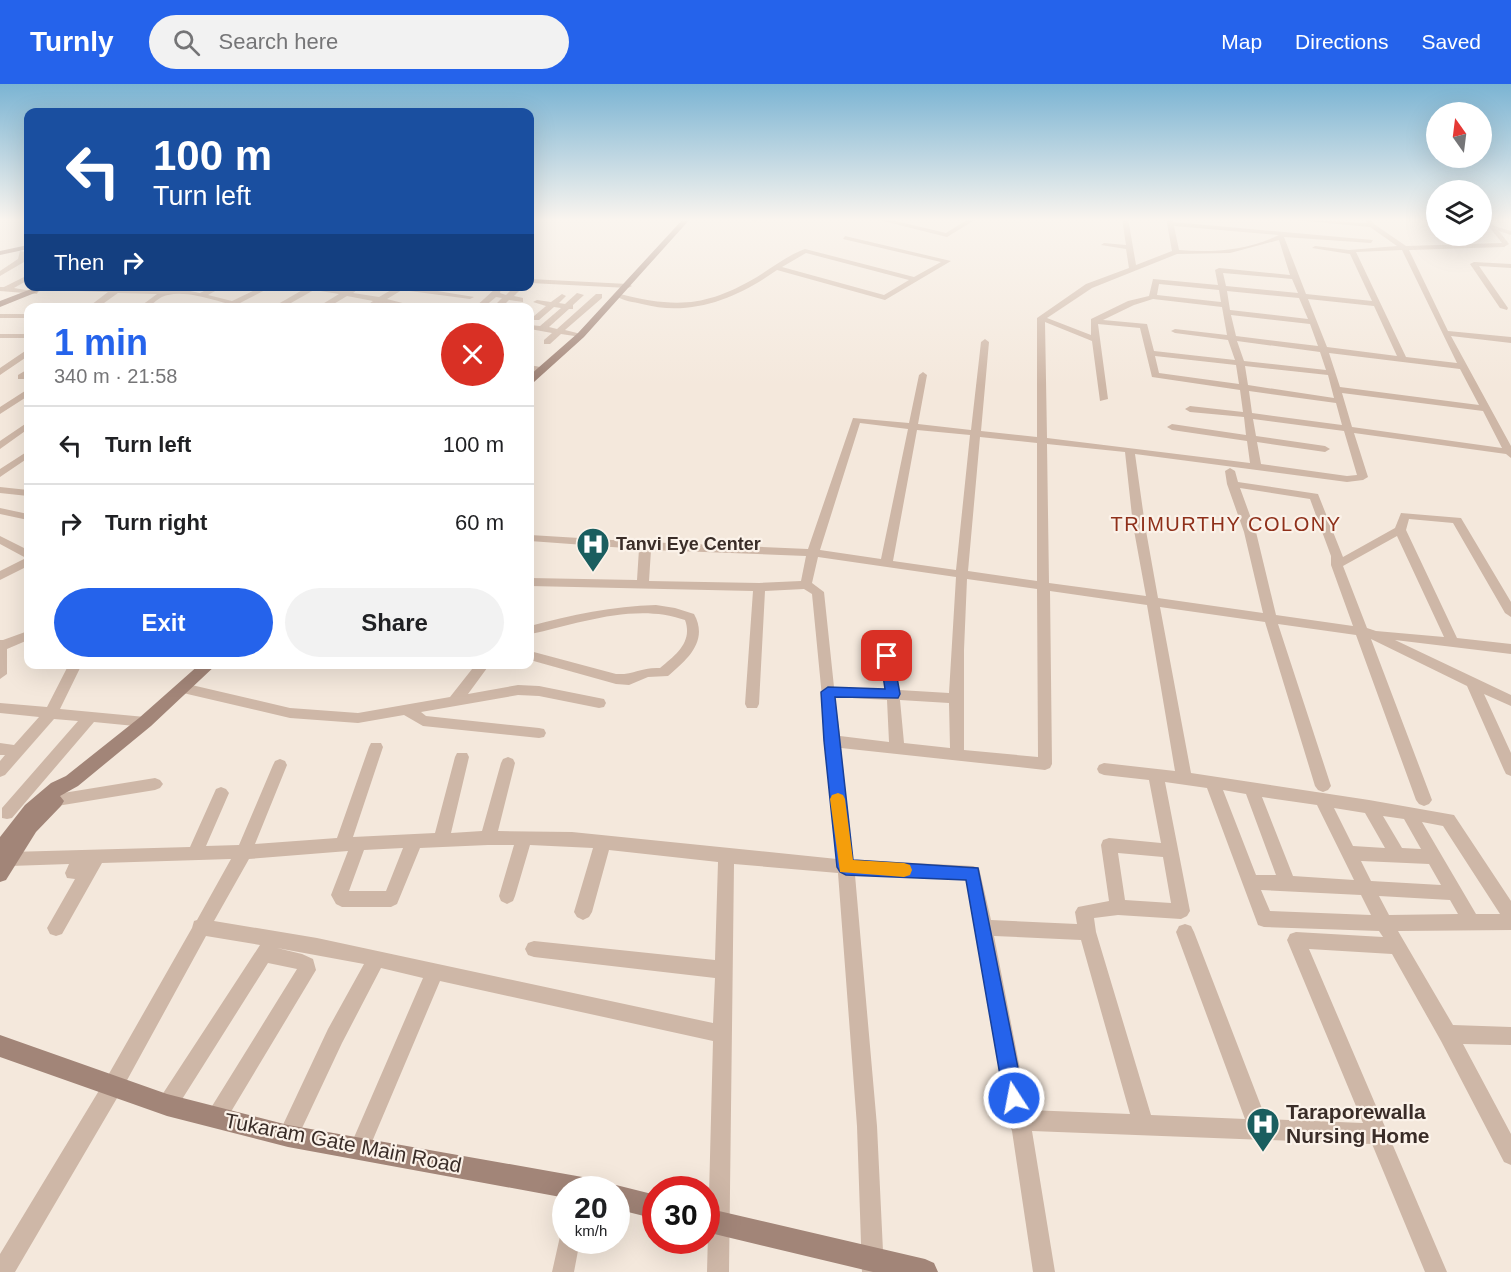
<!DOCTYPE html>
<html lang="en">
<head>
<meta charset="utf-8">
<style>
	body { margin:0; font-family:Helvetica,sans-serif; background:#f2f2f2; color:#202124; height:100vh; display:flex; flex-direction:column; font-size:22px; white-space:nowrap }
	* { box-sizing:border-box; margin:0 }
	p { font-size:20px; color:#757577 }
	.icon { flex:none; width:33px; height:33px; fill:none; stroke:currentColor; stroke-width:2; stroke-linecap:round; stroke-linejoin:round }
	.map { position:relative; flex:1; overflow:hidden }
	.sheet { position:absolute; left:24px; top:219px; width:510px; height:366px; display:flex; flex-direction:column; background:#fff; border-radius:12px; box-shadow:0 6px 24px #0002 }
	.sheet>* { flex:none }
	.guide { position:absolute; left:24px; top:24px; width:510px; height:183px; border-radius:12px; box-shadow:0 6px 24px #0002; background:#1a4fa0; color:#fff; overflow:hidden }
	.needle { width:39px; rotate:346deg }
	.tools { position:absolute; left:1426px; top:18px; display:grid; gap:12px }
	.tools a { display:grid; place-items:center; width:66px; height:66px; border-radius:50%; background:#fff; box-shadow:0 6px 24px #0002; font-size:30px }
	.speed { position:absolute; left:552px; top:1092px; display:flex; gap:12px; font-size:30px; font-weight:700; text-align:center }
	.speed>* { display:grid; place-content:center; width:78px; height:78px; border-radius:50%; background:#fff; box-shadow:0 6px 24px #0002; line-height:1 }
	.speed small { font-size:15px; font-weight:400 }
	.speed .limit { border:9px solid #d22; background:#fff; color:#111 }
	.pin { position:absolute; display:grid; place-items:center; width:51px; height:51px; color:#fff; margin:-26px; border-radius:12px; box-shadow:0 3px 9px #0006 }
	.me { position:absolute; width:66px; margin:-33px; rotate:349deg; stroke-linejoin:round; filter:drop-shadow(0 0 4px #0008) }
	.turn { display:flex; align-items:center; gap:21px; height:126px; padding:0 30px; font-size:27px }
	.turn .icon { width:78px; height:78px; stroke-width:2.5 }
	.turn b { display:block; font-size:42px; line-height:51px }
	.then { display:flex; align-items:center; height:57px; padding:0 30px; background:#0003; gap:12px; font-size:22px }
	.round { display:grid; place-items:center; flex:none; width:63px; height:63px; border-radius:32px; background:#f2f2f2 }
	.head { display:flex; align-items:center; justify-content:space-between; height:102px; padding:0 30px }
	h1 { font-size:36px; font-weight:600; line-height:45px; color:#2563eb }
	.action { display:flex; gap:12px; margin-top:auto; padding:12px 30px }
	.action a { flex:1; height:69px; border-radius:36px; background:#2563eb; color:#fff; font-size:24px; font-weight:600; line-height:69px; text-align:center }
	.action a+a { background:#f2f2f2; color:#202124 }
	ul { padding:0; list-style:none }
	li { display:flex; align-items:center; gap:18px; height:78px; padding:0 30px; border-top:2px solid #e0e0e0 }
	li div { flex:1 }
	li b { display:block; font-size:22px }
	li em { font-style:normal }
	header { display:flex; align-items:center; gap:36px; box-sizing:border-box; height:84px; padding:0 30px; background:#2563eb; color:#fff }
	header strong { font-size:28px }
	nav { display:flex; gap:33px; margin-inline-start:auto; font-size:21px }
	.search { width:420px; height:54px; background:#f2f2f2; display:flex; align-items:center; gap:15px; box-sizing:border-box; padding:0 21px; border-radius:33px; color:#757577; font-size:22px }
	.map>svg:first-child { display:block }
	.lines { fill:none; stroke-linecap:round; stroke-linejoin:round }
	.street { fill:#ceb7a7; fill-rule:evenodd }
	.secondary { fill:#a28578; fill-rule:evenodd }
	.route { fill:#2563eb; stroke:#184099; stroke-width:1.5 }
	.slow { fill:#f59e0b }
	.labels { text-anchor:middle; stroke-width:4.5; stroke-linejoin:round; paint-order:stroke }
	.poi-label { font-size:18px; font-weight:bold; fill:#3a2d28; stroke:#fbf2e9; text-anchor:start }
	.neighbourhood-label { font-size:20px; letter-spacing:1.5px; fill:#8f301a; stroke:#fbf2e9 }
	.near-poi-label { font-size:21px; font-weight:bold; fill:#3a2d28; stroke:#fbf2e9; text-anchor:start }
	.near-street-label { font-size:21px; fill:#3a2d28; stroke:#fbf2e9 }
</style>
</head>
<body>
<header>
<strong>Turnly</strong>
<div class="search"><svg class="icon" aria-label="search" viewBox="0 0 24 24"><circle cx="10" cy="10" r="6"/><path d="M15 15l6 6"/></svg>Search here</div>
<nav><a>Map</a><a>Directions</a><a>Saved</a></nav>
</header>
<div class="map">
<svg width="1511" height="1188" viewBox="0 0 1511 1188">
	<rect width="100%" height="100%" fill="#f4e8dc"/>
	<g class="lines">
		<path class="street" d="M753 134H760L755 138 752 136Z
			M871 134H883L946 149 970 134H978L947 153Z
			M1122 134H1128L1136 181 1172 167 1166 134H1172L1173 138 1373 156 1371 159 1284 153 1306 210 1372 217 1350 170 1312 164 1315 162 1349 166 1397 162 1370 143 1273 134 1367 139 1364 134H1370L1374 140 1406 162 1502 159 1482 134H1487L1494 142 1511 147V151L1499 147 1509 160 1504 163 1409 166 1448 247 1511 253V259L1451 252 1511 362V374L1506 370 1354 349 1368 393 1363 396 1347 398 1135 370 1145 441 1158 514 1263 529 1244 448 1227 400 1225 387 1230 384 1235 387 1238 398 1318 410 1343 473 1395 444 1401 429 1461 434 1511 518V533L1505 529 1453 439 1409 435 1406 446 1457 554 1511 560V570L1395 556 1511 611V622L1484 610 1511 669V692L1506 690 1504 686 1467 602 1371 555 1432 716 1429 720 1424 722 1419 720 1416 716 1356 551 1278 540 1331 702 1328 706 1323 708 1318 706 1315 702 1265 538 1160 523 1191 689 1369 716 1454 731 1511 817V846L1398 847 1453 941 1511 943V961L1463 960 1511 1050V1081L1504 1078 1441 957 1392 870 1309 865 1447 1188H1425L1372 1060 1032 1047 1055 1188H1033L1012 1047 1008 1036 1009 1033 966 796 855 791 877 1042 884 1188H862L857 1042 838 789 734 780 729 1188H707L713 957 440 897 366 1072 359 1075 352 1072 349 1065 423 894 381 884 342 959 295 1059 288 1062 281 1059 278 1052 281 1045 328 945 364 880 277 864 302 870 313 875 316 886 223 1041 216 1044 209 1041 206 1034 209 1027 297 885 268 879 174 1028 167 1031 160 1028 157 1021 160 1014 260 861 206 852 120 1009 15 1188H0V1170L106 995 192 844 194 837 197 836 231 775 102 779 62 850 56 852 50 850 47 844 75 795 67 794 65 789 69 780 10 782 4 780 2 775 4 770 10 768 190 763 216 705 221 703 226 705 229 709 206 762 239 761 273 681 275 677 280 675 285 677 287 681 255 760 337 754 369 663 371 659H381L383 663 353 753 435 749 455 673 457 669H467L469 673 451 749 482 747 501 679 503 675 508 673 513 675 515 679 498 747 572 748 837 775 826 661 824 657 826 654 812 510 804 505 765 507 759 620 757 624H747L745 620 753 507 530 502V494L637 496 639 465 530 457V451L645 458 808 465 853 334 909 339 919 291 923 288 927 291 918 340 971 346 981 258 985 255 989 258 981 347 1037 353V234L1086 200 1129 184 1126 165 1101 161 1104 159 1126 161ZM1174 142 1279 151C1248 166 1213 169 1179 166ZM1279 156 1290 191 1219 184 1215 186 1218 201 1153 195 1149 212 1128 217 1091 235V251L1047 234 1092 204 1177 170 1230 169ZM1402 166 1457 279 1406 273 1356 168ZM1223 189 1292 195 1298 209 1226 202ZM1159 200 1219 206 1221 218 1157 211ZM1227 207 1299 214 1308 235 1230 226ZM1153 215 1222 223 1227 251 1175 245 1171 247 1175 249 1228 256 1235 276 1154 267 1147 240 1103 236 1134 221ZM1308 215 1374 222 1397 272 1327 263ZM1231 231 1310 240 1318 262 1236 252ZM1045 238 1092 257 1100 317 1108 315 1098 240 1140 244 1152 293 1240 306 1243 328 1190 322 1185 325 1190 328 1244 333 1246 351 1172 340 1167 343 1172 346 1247 357 1250 379 1047 354ZM1237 257 1320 268 1326 286 1244 277ZM1329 269 1460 285 1479 321 1340 303ZM1155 272 1236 281 1239 300 1159 289ZM1245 282 1328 291 1334 314 1248 301ZM1249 307 1336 319 1342 341 1252 329ZM1342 309 1483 327 1502 364 1352 343ZM1253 335 1344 347 1357 391 1347 392 1261 380 1257 358 1325 368 1330 365 1325 362 1256 352ZM860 339 908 345 881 475 820 466ZM917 346 970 351 956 486 893 477ZM980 353 1037 359V497L968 487ZM1047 360 1125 368 1133 441 1146 512 1049 499ZM1240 404 1310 415 1331 472V481L1353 542 1276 531 1256 448ZM1397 452 1444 553 1376 547 1367 544 1343 482ZM651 466 806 472 801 497 759 499 649 497ZM818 473 956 493 949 609 899 606 890 553 884 549 878 553 885 606 834 603 824 508 812 499ZM967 495 1037 505 1038 673 964 666V566ZM1050 507 1147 521 1175 687 1104 679 1099 681 1097 685 1099 689 1104 691 1149 696 1161 759 1109 754 1103 756 1101 761 1109 817 1078 823 1075 828 1077 840 991 836 979 784 973 782 853 776 841 664 1045 686 1050 684 1052 680ZM835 613 887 616 889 658 840 652ZM900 616 949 619 950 664 904 659ZM1165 698 1207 704 1258 841 1264 843 1379 847 1383 853 1296 848 1290 850 1287 856 1363 1039 1266 1035 1194 848 1191 842 1185 840 1179 842 1176 848 1245 1035 1151 1031 1096 848 1094 834 1118 831 1181 835 1187 832 1190 827ZM1223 706 1246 710 1276 791H1256ZM1262 713 1317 721 1354 796 1293 792ZM1334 724 1365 729 1385 764 1353 762ZM1383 732 1404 735 1421 765 1402 764ZM1422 738 1443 742 1500 830H1476ZM488 761H514L499 812 501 817 507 820 513 817 515 812 530 761 593 764 574 828 577 833 583 836 589 833 592 828 609 766 718 778 715 876 534 857 528 859 525 865 528 871 534 873 715 894 713 939 317 854 214 837 249 775 348 767 331 811 336 820 342 823H391L397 820 420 764ZM403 764 386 807H349L364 766ZM1118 769 1163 773 1171 819 1125 816ZM1361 777 1429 780 1441 801 1371 797ZM1261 806 1361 811 1371 831 1270 827ZM1379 812 1450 816 1458 830 1389 831ZM994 852 1081 856 1130 1030 1028 1026Z
			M845 152 951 177 885 216 777 186C737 214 692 233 642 220 634 218 623 217 616 212L620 210C676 224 706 223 757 193 773 183 788 171 805 165L914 193 941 178 843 155ZM806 169 909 196 884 211 782 183Z
			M20 167 26 168 24 178 0 192V187L18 175Z
			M1474 178 1511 180V184L1479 182 1508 224 1507 226 1500 224 1470 180Z
			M28 191V196L14 204 38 208 37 210 0 207V203H4Z
			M530 195 628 200 632 202 628 204 530 199Z
			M42 202 180 205 200 209 214 202H224L208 211 232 217 263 202H273L240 219 256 224C228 224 194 205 168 211 155 213 155 224 138 224L157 210 118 209 97 224H87L108 208 45 206H42Z
			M304 202H321L345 207 353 202H362L353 209 379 213 398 202H407L474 213 470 215 402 206 387 215 422 224H404L381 219 373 224H363L373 217 347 212 327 224H316L339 210 314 206 282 224H271L306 204Z
			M458 202H481L487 205 483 207Z
			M514 203 521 205 514 212 523 214V218L509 216 501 224H492L502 214 496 213 483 224H474L495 205H501L500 209 506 211Z
			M577 209 584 211 573 221V225H569L549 243 557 245 596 210H602V214L565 246 585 251 581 253 561 250 550 260H544V256L552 249 530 245V241L540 242 561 224 554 223 539 236H530V232H534L546 222 533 218 537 216 551 218 562 210 566 212 559 219 565 220Z
			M0 230H28V234H0Z
			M0 250H28V254H0Z
			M28 265V272L0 291V284Z
			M530 281 545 284 546 286 542 289 530 287Z
			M28 285V292L24 295H18V291Z
			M28 305V312L0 330V323Z
			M28 338V345L0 365V357Z
			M28 367V374L0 393V385Z
			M0 403 28 406V412L0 409Z
			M0 424 28 430V436L0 430Z
			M0 452 28 466V482L0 496V487L26 474 0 460Z
			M656 521 675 524 694 530C709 557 687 576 668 592L648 593 629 601 616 600 530 576V567L616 590C634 591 641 583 660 584 676 571 693 558 685 536 635 518 578 540 530 550V542C571 531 613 522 656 521Z
			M28 547V556L7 565V590L0 595V556H3Z
			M69 580H82L60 625 145 633 150 634 152 638 150 642 145 643 94 638 12 734 7 735 2 734V724L78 637 54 635 5 691 0 693V677L5 671H0V659L14 661 39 633 0 629V619L47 623Z
			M476 580H490L468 610 518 601 539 602 604 615 606 619 604 623 599 624 539 612 518 611 421 628 426 632 539 644 544 645 546 649 544 653 539 654 423 642 404 631 358 639 290 634 183 609 176 604 183 599 290 624 358 629 450 613Z
			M155 694 160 696 163 700 160 704 155 706 57 722 52 720 49 716 52 712 57 710Z
			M566 1146V1156H580L574 1188H552L561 1148Z"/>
		<path class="secondary" d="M684 134H691L584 253 534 298 530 299V291L578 249Z
			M28 161V165L0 171V167Z
			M39 202H52L0 223V217Z
			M200 580H217L151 642 78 702 60 712 64 717 61 722 36 748 6 796 0 798V753L25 721 51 699 66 692 139 634Z
			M0 951 167 1010 288 1041 588 1094 596 1098 600 1106H566V1114L288 1063 167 1032 0 973Z
			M616 1101 656 1111V1135L616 1125V1106H607Z
			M706 1124 925 1175 934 1179 938 1188H873L706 1148Z"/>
	</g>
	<linearGradient id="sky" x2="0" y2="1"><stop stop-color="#7bb4d3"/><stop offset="0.45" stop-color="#faf5ef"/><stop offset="1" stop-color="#faf5ef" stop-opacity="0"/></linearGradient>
	<rect width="1511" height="301" fill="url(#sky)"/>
	<path class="route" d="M887 567 893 572 900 610 898 614 835 613 853 776 978 784 1024 1014 1021 1021 1014 1024 1007 1021 1004 1014 966 796 846 791 840 788 837 783 824 657 821 608 828 603 885 605 880 572Z"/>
	<path class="slow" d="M838 709 843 711 845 715 853 776 904 779 910 781 912 786 910 791 904 793 840 788 830 715 832 711Z"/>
	<defs>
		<g id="hospital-pin" transform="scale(1.725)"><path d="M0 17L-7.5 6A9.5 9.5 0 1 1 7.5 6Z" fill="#1a5e5f" stroke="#fbf2e9"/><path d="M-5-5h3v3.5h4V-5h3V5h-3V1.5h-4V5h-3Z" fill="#fff"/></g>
	</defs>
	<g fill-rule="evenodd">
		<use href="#hospital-pin" x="593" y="460"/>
		<use href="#hospital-pin" x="1263" y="1040"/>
	</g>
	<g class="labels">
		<g class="poi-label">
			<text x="616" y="466">Tanvi Eye Center</text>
		</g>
		<g class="neighbourhood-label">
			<text x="1226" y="447">TRIMURTHY COLONY</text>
		</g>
		<g class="near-poi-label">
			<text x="1286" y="1035">Taraporewalla<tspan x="1286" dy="24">Nursing Home</tspan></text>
		</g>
		<g class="near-street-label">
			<text transform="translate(343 1059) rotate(11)" y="7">Tukaram Gate Main Road</text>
		</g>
	</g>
</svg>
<div class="tools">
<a><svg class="needle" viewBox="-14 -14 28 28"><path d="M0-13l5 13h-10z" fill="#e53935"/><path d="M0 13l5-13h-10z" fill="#757577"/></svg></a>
<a><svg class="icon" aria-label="layers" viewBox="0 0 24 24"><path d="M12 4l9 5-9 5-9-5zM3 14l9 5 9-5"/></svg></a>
</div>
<div class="speed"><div>20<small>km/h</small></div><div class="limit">30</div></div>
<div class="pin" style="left:887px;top:572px;background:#d93025"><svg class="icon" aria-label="arrive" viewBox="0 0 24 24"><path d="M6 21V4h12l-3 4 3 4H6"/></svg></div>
<svg class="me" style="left:1014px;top:1014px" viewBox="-20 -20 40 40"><circle r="17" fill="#2563eb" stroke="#fff" stroke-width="3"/><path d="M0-11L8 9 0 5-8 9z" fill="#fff"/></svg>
<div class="guide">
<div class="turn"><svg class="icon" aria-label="left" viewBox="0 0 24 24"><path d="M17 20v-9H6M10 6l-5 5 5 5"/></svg><div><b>100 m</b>Turn left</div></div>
<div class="then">Then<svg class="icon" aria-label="right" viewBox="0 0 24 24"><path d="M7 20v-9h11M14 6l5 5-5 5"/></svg></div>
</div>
<section class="sheet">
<div class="head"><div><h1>1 min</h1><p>340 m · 21:58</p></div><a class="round" style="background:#d93025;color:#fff"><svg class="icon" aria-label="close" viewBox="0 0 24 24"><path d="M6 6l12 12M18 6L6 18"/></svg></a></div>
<ul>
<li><svg class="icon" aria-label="left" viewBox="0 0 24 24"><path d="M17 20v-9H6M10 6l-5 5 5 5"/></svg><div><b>Turn left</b></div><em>100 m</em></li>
<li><svg class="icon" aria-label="right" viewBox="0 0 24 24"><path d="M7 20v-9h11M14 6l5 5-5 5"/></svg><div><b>Turn right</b></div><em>60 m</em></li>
</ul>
<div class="action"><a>Exit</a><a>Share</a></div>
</section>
</div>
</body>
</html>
